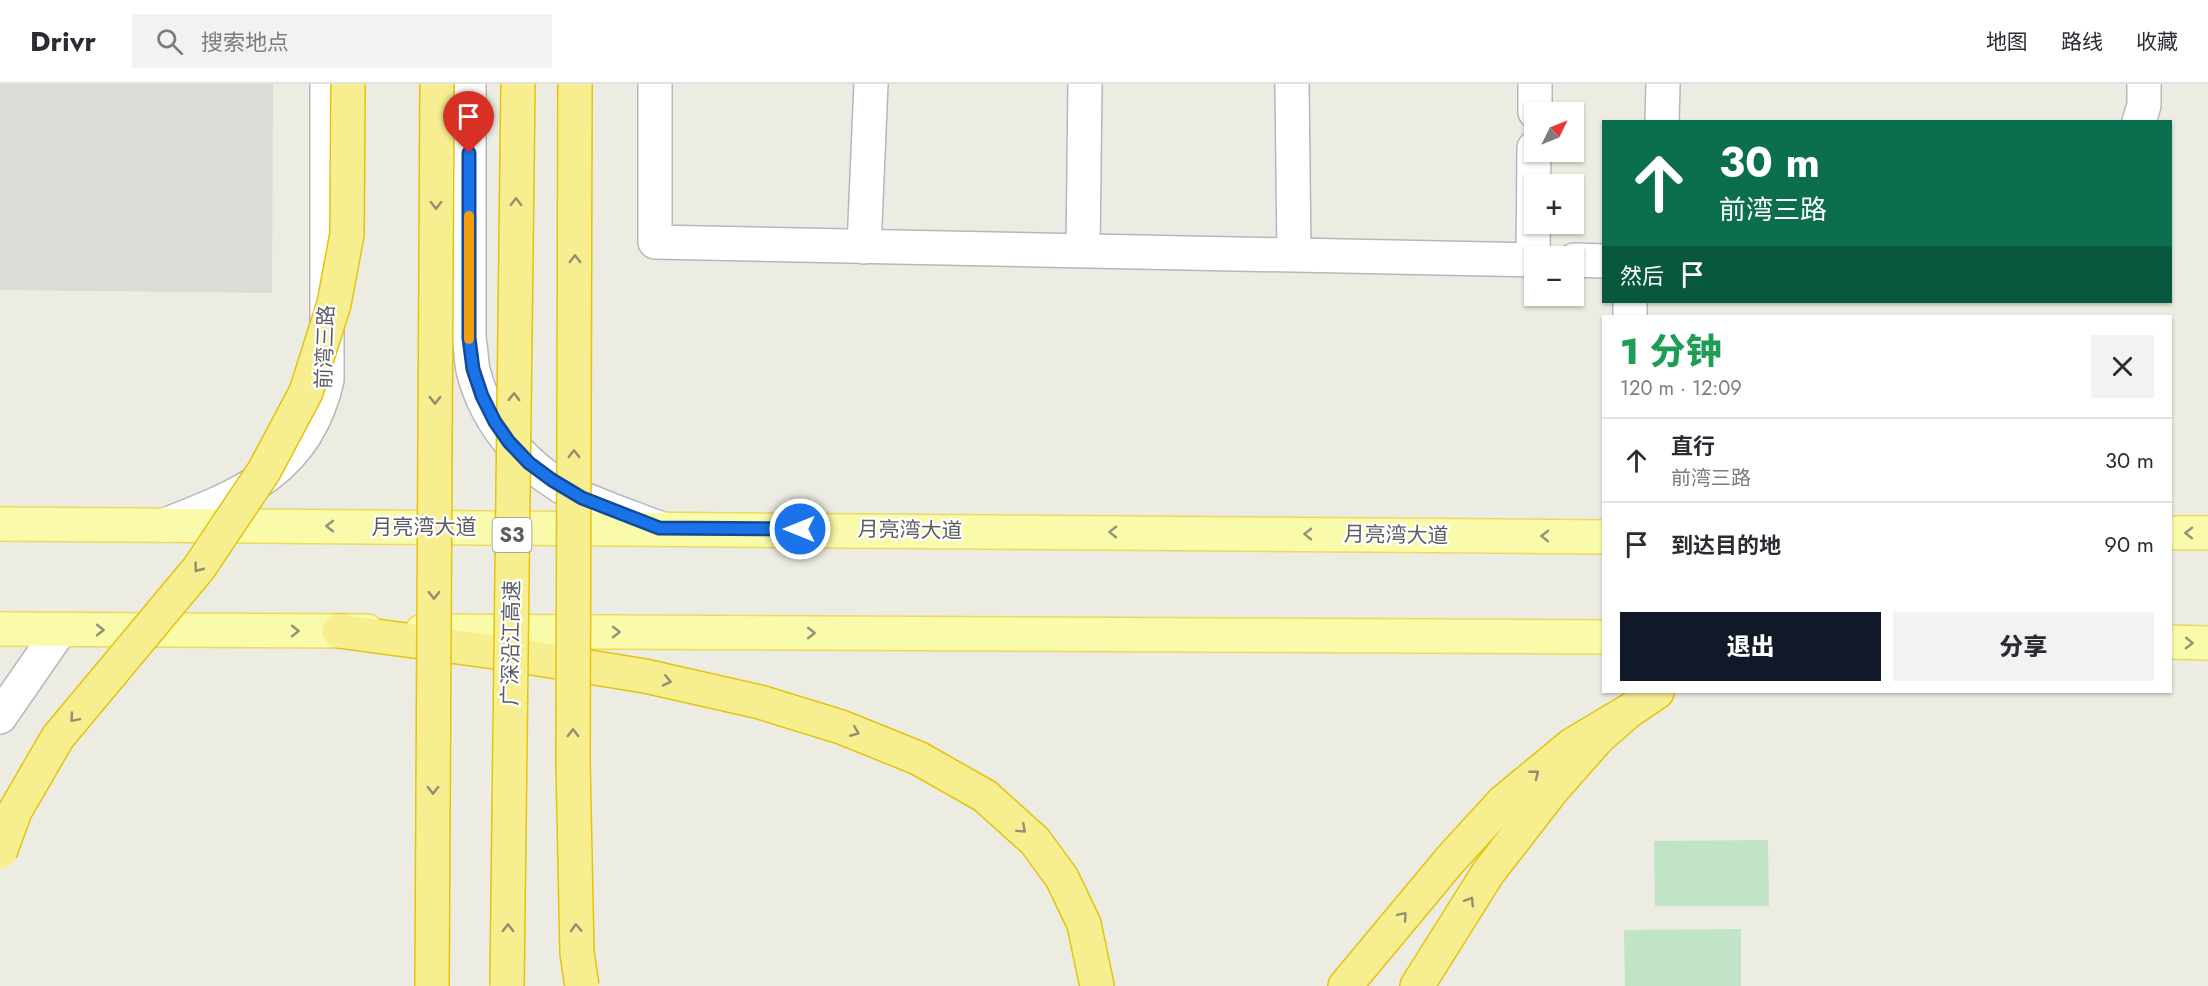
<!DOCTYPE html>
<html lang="zh">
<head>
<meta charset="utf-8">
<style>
	body { margin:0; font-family:Jost,"Noto Sans SC",sans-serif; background:#f2f2f3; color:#2b2b33; height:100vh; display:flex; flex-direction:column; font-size:22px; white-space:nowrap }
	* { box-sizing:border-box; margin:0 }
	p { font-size:20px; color:#7c7c81 }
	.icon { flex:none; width:33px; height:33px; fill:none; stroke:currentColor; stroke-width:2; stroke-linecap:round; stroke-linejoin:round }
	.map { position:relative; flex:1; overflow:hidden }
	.side { position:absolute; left:1602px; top:231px; width:570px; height:378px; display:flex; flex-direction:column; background:#fff; border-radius:0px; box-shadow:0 2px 4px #0004 }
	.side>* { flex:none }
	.banner { position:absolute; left:1602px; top:36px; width:570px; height:183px; border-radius:0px; box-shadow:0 2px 4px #0004; background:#0b6e4f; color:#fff; overflow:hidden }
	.needle { width:39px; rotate:47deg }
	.fabs { position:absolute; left:1524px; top:18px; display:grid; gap:12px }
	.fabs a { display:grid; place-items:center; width:60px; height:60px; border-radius:0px; background:#fff; box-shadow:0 2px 4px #0004; font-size:30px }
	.pin { position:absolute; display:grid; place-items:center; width:51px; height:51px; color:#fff; margin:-62px -26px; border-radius:50% 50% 50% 0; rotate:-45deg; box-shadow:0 0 6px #0007 }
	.pin .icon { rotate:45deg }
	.me { position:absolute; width:66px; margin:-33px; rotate:270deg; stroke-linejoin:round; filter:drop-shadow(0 0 4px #0008) }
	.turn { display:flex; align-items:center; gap:21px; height:126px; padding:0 18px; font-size:27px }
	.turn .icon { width:78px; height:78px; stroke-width:2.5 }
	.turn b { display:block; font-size:42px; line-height:51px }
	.then { display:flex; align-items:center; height:57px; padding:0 18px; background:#0003; gap:12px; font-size:22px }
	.round { display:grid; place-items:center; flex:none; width:63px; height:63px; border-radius:0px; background:#f2f2f3 }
	.summary { display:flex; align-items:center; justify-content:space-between; height:102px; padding:0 18px }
	h1 { font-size:36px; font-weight:800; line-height:45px; color:#1e9e55 }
	.primary-button { display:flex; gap:12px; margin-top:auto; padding:12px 18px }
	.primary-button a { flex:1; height:69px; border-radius:0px; background:#111827; color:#fff; font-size:24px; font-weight:800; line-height:69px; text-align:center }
	.primary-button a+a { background:#f2f2f3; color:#2b2b33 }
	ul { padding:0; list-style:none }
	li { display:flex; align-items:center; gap:18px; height:84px; padding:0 18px; border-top:2px solid #e1e1e2 }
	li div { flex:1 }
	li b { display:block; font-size:22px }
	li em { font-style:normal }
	header { display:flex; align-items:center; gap:36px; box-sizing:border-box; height:84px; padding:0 30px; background:#fff; border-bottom:2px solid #e1e1e2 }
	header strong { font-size:28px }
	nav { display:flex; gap:33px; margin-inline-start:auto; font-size:21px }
	.search { width:420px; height:54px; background:#f2f2f3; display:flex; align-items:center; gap:15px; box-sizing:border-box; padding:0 21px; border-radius:0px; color:#7c7c81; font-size:22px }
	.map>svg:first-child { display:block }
	.industrial { fill:#dcdbd5 }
	.green { fill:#c1e4c6 }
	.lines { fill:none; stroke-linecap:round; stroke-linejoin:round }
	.minor-casing { stroke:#b6b7bd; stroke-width:36 }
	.major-casing { stroke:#eada60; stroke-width:36 }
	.highway-casing { stroke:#e4c40c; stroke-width:36 }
	.minor { stroke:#fff; stroke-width:33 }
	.major { stroke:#fafaab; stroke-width:33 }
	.highway { stroke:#f7ee90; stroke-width:33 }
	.highway-bridge-casing { stroke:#e4c40c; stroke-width:36; stroke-linecap:butt }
	.highway-bridge { stroke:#f7ee90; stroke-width:33 }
	.oneway { stroke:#929073 }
	.oneway2 { stroke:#93947c }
	.route-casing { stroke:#114b97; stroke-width:15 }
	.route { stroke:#1a73e8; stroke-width:10 }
	.slow { stroke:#f59e0b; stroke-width:10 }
	.labels { text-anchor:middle; stroke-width:4.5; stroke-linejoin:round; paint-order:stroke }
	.shield { fill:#fff; stroke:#8c8e92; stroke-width:1.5 }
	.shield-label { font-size:20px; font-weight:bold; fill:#5b5d63 }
	.street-label { font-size:21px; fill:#5b5d63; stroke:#fff }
</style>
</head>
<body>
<header>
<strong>Drivr</strong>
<div class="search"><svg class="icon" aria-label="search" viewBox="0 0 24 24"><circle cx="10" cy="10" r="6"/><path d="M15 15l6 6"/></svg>搜索地点</div>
<nav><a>地图</a><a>路线</a><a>收藏</a></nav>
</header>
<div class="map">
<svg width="2208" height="902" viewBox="0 0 2208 902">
	<rect width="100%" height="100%" fill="#edece3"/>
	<path class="industrial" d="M0 0H273L272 209 0 206Z"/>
	<path class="green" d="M1768 756 1769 822H1655L1654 757Z
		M1741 845V902H1625L1624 846Z"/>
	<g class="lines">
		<g class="minor-casing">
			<path id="minor" d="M469 0V254C471 264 471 276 473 286 487 343 530 389 582 414 607 425 633 434 659 444
				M655 0V158L1534 176
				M1292 0 1294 171
				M1535 28V0
				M1662 38 1663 0
				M2139 38 2144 21V0
				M864 163 871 0
				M1083 167 1085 0
				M1533 176 1534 64
				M1574 176 1604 177
				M1630 232V218
				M165 441C242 411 307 386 327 296V0
				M0 633 60 546"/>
		</g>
		<g class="major-casing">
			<path id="major" d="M0 440 1604 453
				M2170 449H2208
				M0 545 367 547
				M422 547 1604 553
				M2170 558 2208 559"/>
		</g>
		<g class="highway-casing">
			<path id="highway" d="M339 547 502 569 645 592 760 618 841 643 918 674 985 712 1035 757 1062 794 1084 840 1097 902
				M1345 902 1450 776 1503 718 1572 661 1629 627
				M1417 902 1488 789 1553 705 1599 653 1629 627 1657 608"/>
		</g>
		<use href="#minor" class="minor"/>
		<use href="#major" class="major"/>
		<use href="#highway" class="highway"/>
		<g class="highway-bridge-casing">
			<path id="highway-bridge" d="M575 0 573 678 577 869 582 902
				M0 768 15 727 58 653 199 484 264 387 306 308 334 220 347 150 348 0
				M432 902 437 0
				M507 902 518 0"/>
		</g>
		<use href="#highway-bridge" class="highway-bridge"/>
	</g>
	<defs><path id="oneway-chevron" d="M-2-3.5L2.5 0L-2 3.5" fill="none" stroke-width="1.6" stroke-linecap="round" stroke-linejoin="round" transform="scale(1.5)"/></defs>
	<g class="oneway">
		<use href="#oneway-chevron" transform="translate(516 118) rotate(-89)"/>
		<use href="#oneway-chevron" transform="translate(436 121) rotate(90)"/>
		<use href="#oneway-chevron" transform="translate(575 175) rotate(-90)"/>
		<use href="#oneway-chevron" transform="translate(514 313) rotate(-89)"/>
		<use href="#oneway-chevron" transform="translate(435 316) rotate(90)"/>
		<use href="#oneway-chevron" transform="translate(574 370) rotate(-90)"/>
		<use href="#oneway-chevron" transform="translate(198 484) rotate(127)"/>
		<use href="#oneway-chevron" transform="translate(434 511) rotate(90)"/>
		<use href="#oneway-chevron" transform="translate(667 597) rotate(13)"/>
		<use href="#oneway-chevron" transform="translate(74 634) rotate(130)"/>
		<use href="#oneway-chevron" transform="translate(855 648) rotate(22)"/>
		<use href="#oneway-chevron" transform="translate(573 649) rotate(-90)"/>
		<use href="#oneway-chevron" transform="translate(1535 690) rotate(-39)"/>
		<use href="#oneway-chevron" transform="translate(433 706) rotate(90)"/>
		<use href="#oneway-chevron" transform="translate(1022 745) rotate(42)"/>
		<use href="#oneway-chevron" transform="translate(1470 817) rotate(-58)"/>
		<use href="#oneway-chevron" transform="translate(1403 832) rotate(-50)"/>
		<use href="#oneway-chevron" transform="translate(508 844) rotate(-89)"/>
		<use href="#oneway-chevron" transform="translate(576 844) rotate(-92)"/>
	</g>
	<g class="oneway2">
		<use href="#oneway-chevron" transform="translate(330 442) rotate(-180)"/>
		<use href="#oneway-chevron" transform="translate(1113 448) rotate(-179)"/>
		<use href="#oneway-chevron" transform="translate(2189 449) rotate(180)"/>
		<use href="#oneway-chevron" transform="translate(1308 450) rotate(-179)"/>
		<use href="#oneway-chevron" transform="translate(1545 452) rotate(-179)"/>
		<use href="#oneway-chevron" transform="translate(100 546)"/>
		<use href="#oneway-chevron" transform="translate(295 547)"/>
		<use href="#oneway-chevron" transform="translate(616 548)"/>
		<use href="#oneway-chevron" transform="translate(811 549)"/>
		<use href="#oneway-chevron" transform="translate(2189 559) rotate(1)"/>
	</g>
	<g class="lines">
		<g class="route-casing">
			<path id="route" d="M469 69V254L473 285 482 312 495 338 509 358 529 379 552 396 582 414 659 444 800 445"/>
		</g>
		<use href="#route" class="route"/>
		<path class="slow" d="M469 132V255"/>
	</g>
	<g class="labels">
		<rect class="shield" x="492.5" y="434" width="39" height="34" rx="4.5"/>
		<g class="shield-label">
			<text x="512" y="458">S3</text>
		</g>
		<g class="street-label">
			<text transform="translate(325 263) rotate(-88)" y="7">前湾三路</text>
			<text x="424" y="450">月亮湾大道</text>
			<text transform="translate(910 446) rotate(1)" y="7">月亮湾大道</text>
			<text transform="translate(1396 451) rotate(1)" y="7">月亮湾大道</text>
			<text transform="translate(511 559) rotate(-89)" y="7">广深沿江高速</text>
		</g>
	</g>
</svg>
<div class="fabs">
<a><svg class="needle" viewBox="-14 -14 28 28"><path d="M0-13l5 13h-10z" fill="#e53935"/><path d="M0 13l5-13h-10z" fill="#7c7c81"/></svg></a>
<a>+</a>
<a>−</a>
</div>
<div class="pin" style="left:469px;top:69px;background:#d93025"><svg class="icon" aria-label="arrive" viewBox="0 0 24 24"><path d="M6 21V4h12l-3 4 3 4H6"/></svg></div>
<svg class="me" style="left:800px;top:445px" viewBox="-20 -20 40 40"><circle r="17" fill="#1a73e8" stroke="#fff" stroke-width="3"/><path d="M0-11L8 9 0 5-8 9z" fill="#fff"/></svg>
<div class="banner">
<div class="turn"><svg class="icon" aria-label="ahead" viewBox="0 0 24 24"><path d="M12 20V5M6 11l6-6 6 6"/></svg><div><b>30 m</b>前湾三路</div></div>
<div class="then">然后<svg class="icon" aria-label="arrive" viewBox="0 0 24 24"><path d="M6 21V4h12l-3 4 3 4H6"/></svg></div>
</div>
<section class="side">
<div class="summary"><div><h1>1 分钟</h1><p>120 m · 12:09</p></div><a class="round"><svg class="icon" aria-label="close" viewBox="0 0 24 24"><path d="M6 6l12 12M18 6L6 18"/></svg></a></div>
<ul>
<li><svg class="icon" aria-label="ahead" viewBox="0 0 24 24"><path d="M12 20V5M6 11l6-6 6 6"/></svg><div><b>直行</b><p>前湾三路</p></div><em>30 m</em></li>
<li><svg class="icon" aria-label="arrive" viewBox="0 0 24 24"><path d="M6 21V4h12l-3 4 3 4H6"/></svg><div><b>到达目的地</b></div><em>90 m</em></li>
</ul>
<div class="primary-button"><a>退出</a><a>分享</a></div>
</section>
</div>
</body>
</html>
